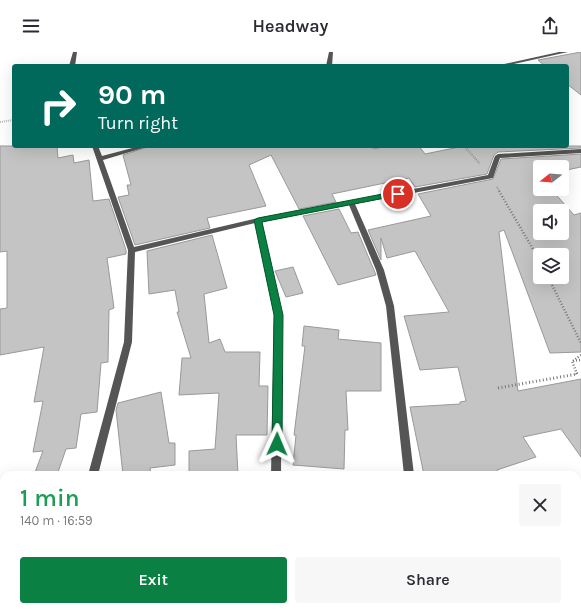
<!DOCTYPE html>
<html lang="en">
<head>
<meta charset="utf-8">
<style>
	body { margin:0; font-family:Karla,sans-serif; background:#f7f7f7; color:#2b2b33; height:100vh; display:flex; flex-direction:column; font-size:15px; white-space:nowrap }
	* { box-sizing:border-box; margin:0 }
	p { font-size:13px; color:#7c7c81 }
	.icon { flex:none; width:22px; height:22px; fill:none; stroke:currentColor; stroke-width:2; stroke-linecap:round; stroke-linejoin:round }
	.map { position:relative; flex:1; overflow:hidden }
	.sheet { position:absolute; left:0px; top:419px; width:581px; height:140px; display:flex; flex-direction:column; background:#fff; border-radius:12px 12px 0 0; box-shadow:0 4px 16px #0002 }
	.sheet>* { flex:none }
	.guide { position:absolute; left:12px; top:12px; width:557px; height:84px; border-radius:4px; box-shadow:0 4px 16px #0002; background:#00695c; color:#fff; overflow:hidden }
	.needle { width:26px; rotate:253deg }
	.buttons { position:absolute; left:533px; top:108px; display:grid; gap:8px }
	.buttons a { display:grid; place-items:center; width:36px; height:36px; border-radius:4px; background:#fff; box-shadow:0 4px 16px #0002; font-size:20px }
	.pin { position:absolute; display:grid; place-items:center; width:34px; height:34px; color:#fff; margin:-17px; border:2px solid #fff; border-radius:50%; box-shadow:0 1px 4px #0007 }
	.me { position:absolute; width:44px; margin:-22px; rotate:1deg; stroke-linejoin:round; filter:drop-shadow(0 0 3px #0008) }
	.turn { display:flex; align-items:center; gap:14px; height:84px; padding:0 20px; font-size:18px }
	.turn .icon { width:52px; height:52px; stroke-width:2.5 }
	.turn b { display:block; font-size:28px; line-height:34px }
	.round { display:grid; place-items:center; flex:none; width:42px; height:42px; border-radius:4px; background:#f7f7f7 }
	.summary { display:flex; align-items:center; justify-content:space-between; height:68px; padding:0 20px }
	h1 { font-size:24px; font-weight:600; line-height:30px; color:#1e9e55 }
	.action { display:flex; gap:8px; margin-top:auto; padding:8px 20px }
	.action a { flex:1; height:46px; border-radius:4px; background:#0b8043; color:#fff; font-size:16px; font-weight:600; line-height:46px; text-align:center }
	.action a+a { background:#f7f7f7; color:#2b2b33 }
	header { display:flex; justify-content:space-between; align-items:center; height:52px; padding:0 20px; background:#fff; font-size:18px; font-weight:600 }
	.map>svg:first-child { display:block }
	.building { fill:#c4c4c4; stroke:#999; fill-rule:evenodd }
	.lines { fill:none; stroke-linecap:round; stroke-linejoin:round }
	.path-far2 { stroke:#777; stroke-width:2; stroke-dasharray:0.5 1.5; stroke-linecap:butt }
	.path-far1 { stroke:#777; stroke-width:2.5; stroke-dasharray:1 2; stroke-linecap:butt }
	.path { stroke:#777; stroke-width:3; stroke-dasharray:1 2.5; stroke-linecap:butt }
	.minor { fill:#555; fill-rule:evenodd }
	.route { fill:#0b8043; stroke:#07532c }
</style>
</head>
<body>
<header><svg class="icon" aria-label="menu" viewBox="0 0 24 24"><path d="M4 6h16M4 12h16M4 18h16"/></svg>Headway<svg class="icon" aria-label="share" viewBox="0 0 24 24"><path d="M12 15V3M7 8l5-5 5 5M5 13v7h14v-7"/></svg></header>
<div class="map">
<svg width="581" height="559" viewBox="0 0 581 559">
	<rect width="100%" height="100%" fill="#fff"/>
	<path class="building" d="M581 0V43L567 32V14H545L538 8Z
		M0 94H57L58 106 73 103 74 111 89 108 93 149 109 147 126 198V202L107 206 114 256 109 258 108 310 101 311 97 360 81 362 76 396 66 397 57 423H34L43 399 33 400 43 349 34 350 44 295 0 303V257L7 256V199L0 200Z
		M151 94H371L373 97 388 94H419L425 102 464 94H581V96L498 100 494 103 487 122 415 135 409 126 332 142 336 150 299 157 271 103 249 113 266 154 207 166 210 176 135 193 118 145 129 143 127 133H131L123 103Z
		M581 102V115L562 119V115H540V137H551L574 163 581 161V300L550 301 504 178 499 180 518 339 581 327V405L561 377 523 385 536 405 497 418 499 423H424L410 355 460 352V350L466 349 458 315 420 318 404 264 449 260 415 199 387 206 381 186V208L368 178 431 164 418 142 493 127 501 107ZM540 159H562V181H540ZM540 203H562V225H540Z
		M339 157 351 181 358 180 376 223 338 233 303 164Z
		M212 183 227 236 204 242 209 291 220 287 225 300H260L259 334H268L267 383H236L238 423H189V399L215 397 219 341 179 343 182 306H191L177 260H179L175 238 149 242 147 199Z
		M293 215 303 241 286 245 275 219Z
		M304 274 339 278 338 287 381 291V339H346L348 378H345L344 417 293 413 296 383H294L305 294H302Z
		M161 340 169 391H175V413L150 416 151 423H123L116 358 118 351Z"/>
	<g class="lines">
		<path class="path-far2" d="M0 70 14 68
			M464 94 480 112
			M497 135 500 140"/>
		<path class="path-far1" d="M499 139 540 209
			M548 225 581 291
			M573 309 581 303
			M577 322 572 309 581 308"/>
		<path class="path" d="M498 336 577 322 576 321
			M0 493 4 494"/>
		<path class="minor" d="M73 0H77L75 14H69Z
			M329 0H333L332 14H326Z
			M559 0H568L505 14H495Z
			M92 94H98L102 104 140 94H150L103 108 134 195 258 166 488 123 495 104 498 102 581 97V101L500 106 493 126 355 152 384 218 394 254 414 423H404L386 254 376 218 349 153 262 170 282 263 281 423H271L274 263 255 171 135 200 132 290 98 423H88L124 290 128 198Z
			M581 479V490L577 492V481Z
			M44 555H56L54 559H42Z
			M267 555H279V559H267Z
			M417 555H429V559H417Z
			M436 555H452L450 559H434Z"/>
	</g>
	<path class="route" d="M398 139 401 142 400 143 262 170 283 263 282 392 281 396 277 397 273 396 272 392 274 263 254 168 258 166Z"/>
</svg>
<div class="buttons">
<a><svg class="needle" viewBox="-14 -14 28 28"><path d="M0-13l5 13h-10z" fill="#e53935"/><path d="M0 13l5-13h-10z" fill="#7c7c81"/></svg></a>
<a><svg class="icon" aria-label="sound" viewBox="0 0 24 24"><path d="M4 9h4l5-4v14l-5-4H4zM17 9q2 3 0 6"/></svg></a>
<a><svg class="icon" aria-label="layers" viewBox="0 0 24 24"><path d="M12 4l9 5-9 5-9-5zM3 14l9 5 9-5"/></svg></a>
</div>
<div class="pin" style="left:398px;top:142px;background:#d93025"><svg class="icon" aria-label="arrive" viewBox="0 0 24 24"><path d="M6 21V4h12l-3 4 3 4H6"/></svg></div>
<svg class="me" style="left:277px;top:392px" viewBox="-20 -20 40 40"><path d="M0-17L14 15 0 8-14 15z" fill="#0b8043" stroke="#fff" stroke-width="4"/></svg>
<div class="guide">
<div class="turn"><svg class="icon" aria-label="right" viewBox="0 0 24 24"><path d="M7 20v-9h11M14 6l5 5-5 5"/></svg><div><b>90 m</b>Turn right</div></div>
</div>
<section class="sheet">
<div class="summary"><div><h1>1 min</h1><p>140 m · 16:59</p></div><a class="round"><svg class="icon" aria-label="close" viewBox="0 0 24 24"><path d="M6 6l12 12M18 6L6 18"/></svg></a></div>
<div class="action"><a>Exit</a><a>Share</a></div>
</section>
</div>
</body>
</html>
